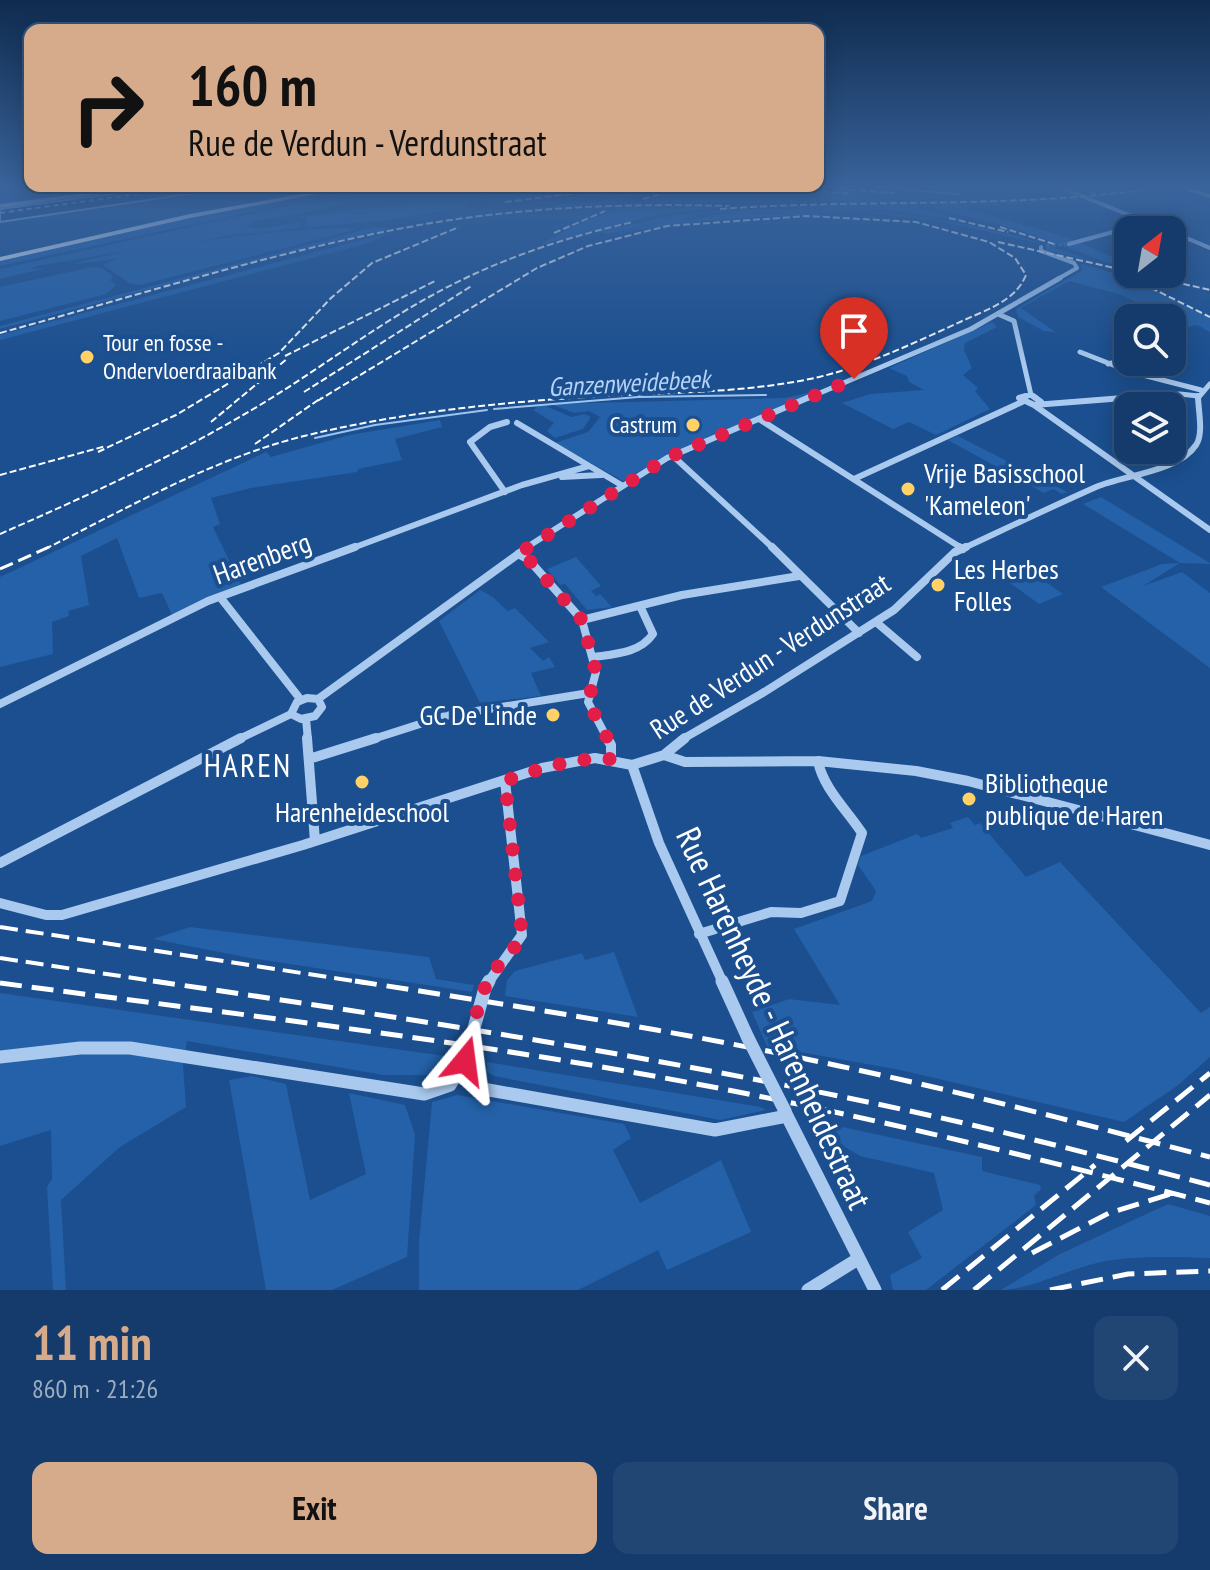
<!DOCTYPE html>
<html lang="en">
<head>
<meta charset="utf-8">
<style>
	body { margin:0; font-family:"PT Sans Narrow",sans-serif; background:#214673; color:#f1f3f6; height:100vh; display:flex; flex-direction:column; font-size:30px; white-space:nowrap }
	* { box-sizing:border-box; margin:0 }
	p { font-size:26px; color:#9dadc1 }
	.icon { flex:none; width:44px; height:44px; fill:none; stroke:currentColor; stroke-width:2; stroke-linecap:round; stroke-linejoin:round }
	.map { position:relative; height:1290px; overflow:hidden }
	.drawer { display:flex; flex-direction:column; background:#143b6b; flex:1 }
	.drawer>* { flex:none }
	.banner { position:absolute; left:24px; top:24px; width:800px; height:168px; border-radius:16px; box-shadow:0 4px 20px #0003,0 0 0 2px #33557e; background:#d6ab8b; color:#111; overflow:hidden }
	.needle { width:52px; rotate:31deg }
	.controls { position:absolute; left:1114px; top:216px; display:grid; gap:16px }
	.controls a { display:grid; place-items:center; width:72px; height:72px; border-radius:16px; background:#143b6b; box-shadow:0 4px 20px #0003,0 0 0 2px #33557e; font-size:40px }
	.pin { position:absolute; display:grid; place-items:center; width:68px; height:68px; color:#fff; margin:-82px -34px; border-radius:50% 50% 50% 0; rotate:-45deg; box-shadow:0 0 8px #0007 }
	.pin .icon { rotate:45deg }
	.me { position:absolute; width:88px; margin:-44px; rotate:16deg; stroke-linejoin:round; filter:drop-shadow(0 0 6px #0008) }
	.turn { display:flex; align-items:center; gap:28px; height:168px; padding:0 32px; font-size:36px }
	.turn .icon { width:104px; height:104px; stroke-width:2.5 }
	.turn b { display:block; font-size:56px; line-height:68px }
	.round { display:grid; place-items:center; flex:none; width:84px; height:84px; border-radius:16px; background:#214673 }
	.head { display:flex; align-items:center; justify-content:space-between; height:136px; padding:0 32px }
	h1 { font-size:48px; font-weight:800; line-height:60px; color:#d6ab8b }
	.primary-button { display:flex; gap:16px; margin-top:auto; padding:16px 32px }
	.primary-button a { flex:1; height:92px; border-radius:16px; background:#d6ab8b; color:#111; font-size:32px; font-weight:800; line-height:92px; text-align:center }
	.primary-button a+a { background:#214673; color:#f1f3f6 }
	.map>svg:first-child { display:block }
	.green { fill:#2461a8 }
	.water { fill:#123a6d; stroke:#9cc4f0; stroke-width:2 }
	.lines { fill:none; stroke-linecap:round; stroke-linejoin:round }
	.stream { stroke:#9cc4f0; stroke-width:2 }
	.ferry { stroke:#b5d3f5; stroke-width:2; stroke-dasharray:5 4; stroke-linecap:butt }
	.street-tunnel { stroke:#3d69a0; stroke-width:4; stroke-dasharray:4 2; stroke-linecap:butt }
	.street-far5 { stroke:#a9c9ee; stroke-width:4 }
	.street-far4 { stroke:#a9c9ee; stroke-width:5 }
	.street-far3 { stroke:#a9c9ee; stroke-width:6 }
	.street-far2 { stroke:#a9c9ee; stroke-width:8 }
	.street-far1 { stroke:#a9c9ee; stroke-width:10 }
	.street { stroke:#a9c9ee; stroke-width:13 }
	.secondary { fill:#d6e6fa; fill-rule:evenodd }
	.primary { fill:#f0f6ff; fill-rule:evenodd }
	.rail-far3 { stroke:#fff; stroke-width:2; stroke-dasharray:7 3; stroke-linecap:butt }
	.rail-far2 { stroke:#fff; stroke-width:3; stroke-dasharray:14 6; stroke-linecap:butt }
	.rail-far1 { stroke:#fff; stroke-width:4; stroke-dasharray:18 8; stroke-linecap:butt }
	.rail { stroke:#fff; stroke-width:5; stroke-dasharray:22 10; stroke-linecap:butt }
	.street-bridge { stroke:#a9c9ee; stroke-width:13 }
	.route { stroke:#e11d48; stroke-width:14; stroke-dasharray:0 25.2 }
	.poi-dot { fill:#ffd166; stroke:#1b4f8f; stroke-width:3 }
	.labels { text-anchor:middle; stroke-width:8; stroke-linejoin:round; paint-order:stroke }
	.far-poi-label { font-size:24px; fill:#fff; stroke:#1b4f8f; text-anchor:start }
	.far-water-label { font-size:26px; font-style:italic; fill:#b5d3f5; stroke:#1b4f8f }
	.poi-label { font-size:28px; fill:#fff; stroke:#1b4f8f; text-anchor:start }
	.street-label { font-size:28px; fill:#fff; stroke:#1b4f8f }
	.quarter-label { font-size:32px; letter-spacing:2px; fill:#fff; stroke:#1b4f8f }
	.near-street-label { font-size:34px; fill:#fff; stroke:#1b4f8f }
</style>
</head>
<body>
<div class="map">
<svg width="1210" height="1290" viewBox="0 0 1210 1290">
	<rect width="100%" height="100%" fill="#1b4f8f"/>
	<path class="green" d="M363 186H392L287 204 0 266V260L171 221Z
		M405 186H484L470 190 471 197 478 198 466 201 475 202 461 206 484 204 387 220 303 228 309 226 304 225 308 216 409 203 404 199 383 201V204L371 200 255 221 247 227 259 229 301 222 299 228 254 232 295 230 230 235 102 261 70 264 132 250 37 266 31 269 46 268 0 279V269L290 205Z
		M517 186H615L489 204 486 200 488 198 483 196Z
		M648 186H677L643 191 613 203 510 211 611 199 607 197 634 192 526 205 599 191Z
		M691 186 818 191 897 202 634 203Z
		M1080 198 1086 200 965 208 1069 238 1128 264V270L1025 232 921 204Z
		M906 204 968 221 889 210 806 209 781 206Z
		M625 206H726L652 216 539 245 572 227Z
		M750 208 698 215 691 213 695 216 681 220C714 218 734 209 767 209 879 208 979 217 1085 259L1044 250 1049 247 1042 244 935 220 859 212H828L817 215C749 216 677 221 616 234L663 222 607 234 597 231 683 214Z
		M375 227 391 229 313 246 0 329V326Z
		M358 229 140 285 129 283 103 265C131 245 320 224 358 229Z
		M388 233 369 243 0 340V335Z
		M1080 264C1127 274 1167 295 1210 318V332L1197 325 1187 327 1119 294 1069 281 1021 308 1055 332 1044 331 1018 317 1016 309 1083 270Z
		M93 267 102 268 113 276 110 280 116 285 106 294 0 321V287Z
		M992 322 997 327 965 343 964 350 972 368 963 375 978 388 975 391 990 409 936 435 909 422 893 429 842 403 870 394 924 390 909 382 907 376 889 368Z
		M816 391 668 454 623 481 555 443 588 432 600 417 589 411 574 413 551 404 785 398Z
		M541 404 571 417 585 414 591 417 583 429 555 438 547 431 554 423 533 410Z
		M440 420 442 427 395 439 402 460 358 469 357 472 251 488 211 498 220 524 213 527 241 585 172 615 162 593 139 598 117 538 81 556 89 605 68 611 69 616 52 622 53 654 0 667V577L266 452 271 457 349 435Z
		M958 436 1067 492 1062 494 1053 489 1044 493 948 440Z
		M1101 497 1210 563V564L1180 563 1083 504Z
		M576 557 601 586 591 591 596 596 600 594 612 607 587 610 565 584 560 585 547 569Z
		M1180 563 1143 586 1182 572 1210 593V668L1101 587 1162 564Z
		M1020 564 1063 594 1039 604 998 574Z
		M480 590 493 597 507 611 515 608 549 642 530 648 543 661 549 657 555 667 531 673 541 696 480 703 439 621Z
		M968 817 975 825 980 823 1026 877 1060 862 1201 1013 1210 1007V1057L1177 1086 1124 1122 900 1070 767 1046 752 1012 789 999 840 1005 794 929 872 901 876 891 858 865 861 856 917 834 921 838 953 828 950 823Z
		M190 927 429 957 436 979 474 985 472 992 250 958 153 939Z
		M614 952 638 1017 505 996 507 980 515 971 582 953 585 960Z
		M0 993 452 1057 448 1068 431 1075H383L187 1041 183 1065 186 1107 120 1147 61 1200 66 1290H53L47 1187 52 1179 51 1130 0 1146Z
		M487 1062 761 1107 766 1110 720 1120 494 1076 487 1072Z
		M252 1076 286 1084 310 1200 366 1174 349 1093 405 1105 415 1135 407 1257 332 1290H266L229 1080Z
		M457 1095 624 1124 631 1138 613 1150 640 1203 721 1160 751 1232 667 1270 658 1250 578 1290H419V1242L432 1102Z
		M805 1119 982 1157V1171L1040 1185 1041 1189 1034 1196 1036 1205 926 1290H893L890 1275 922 1258 908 1232 943 1210 934 1173 860 1156 835 1141 814 1136Z
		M1168 1204 1210 1216V1258C1173 1257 1133 1255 1097 1263 1067 1270 1028 1290 1001 1290L1060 1254Z"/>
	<path class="water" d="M170 186H242L0 222V209Z"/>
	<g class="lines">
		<path class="stream" d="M865 186 958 194
			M1090 192 1095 193
			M494 409 638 397 766 395
			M315 438 375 425 487 410"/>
		<path class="ferry" d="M0 213 195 186"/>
		<path class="street-tunnel" d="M1046 246 1069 244"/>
		<path class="street-far5" d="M1057 186 1166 230
			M1172 232 1210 248
			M1069 244 1146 223
			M1041 247V251L1074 263 1077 268 1056 280"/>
		<path class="street-far4" d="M998 314 1014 321 1031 395
			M1080 352 1131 372 1201 390
			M1108 364 1128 359
			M808 398 971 329 1060 278
			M1020 398 1031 395 1036 398
			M1123 398 1180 394 1198 396
			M1198 398 1210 384"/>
		<path class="street-far3" d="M1026 396 1019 398 1034 405 1149 396
			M1033 396 1041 402
			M1034 405 1210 530
			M759 419 963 549
			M517 423 623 486
			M673 456 774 549
			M562 477 601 475
			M854 479 1022 402
			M505 492 470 442 490 427 507 422
			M350 549 522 485 589 466
			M524 549 667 458 812 396
			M962 549C1007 528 1051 507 1096 487 1124 475 1178 472 1196 445 1204 434 1198 409 1198 396"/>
		<path class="street-far2" d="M772 547 859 633
			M959 547 963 549
			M518 554 529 560 582 620 596 672 588 702 608 740
			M220 597 301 700
			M582 620 682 595 799 576
			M876 622 917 657
			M594 657C615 654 640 653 653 634L641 608
			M0 704 208 601 355 547
			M291 714 297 702 307 698 318 699 528 547
			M306 719 308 740
			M237 740 291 714 301 719 315 716 322 707 318 699
			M370 740 445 716 589 693
			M681 740 761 694 894 610 955 552 966 547"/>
		<path class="street-far1" d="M307 738 315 841
			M607 738 611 745V759
			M664 755 685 762 818 761 916 771 968 781 1210 845
			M309 759 376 738
			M632 765 659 843 723 983
			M0 863 241 738
			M0 903 46 915H62L303 845 542 768 595 758 632 765 664 755 685 738
			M699 934 771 912 801 913 840 901 862 833C847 810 823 788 818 761
			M488 983 522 935 505 781"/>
		<path class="street" d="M722 981 748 1038
			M485 988 489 981
			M0 1057 80 1048H130L424 1094 450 1085 465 1061
			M460 1077 483 1089 715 1130 787 1116
			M785 1112 875 1290
			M808 1290 858 1259"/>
		<path class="secondary" d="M139 186H156L0 208V204Z"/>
		<path class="primary" d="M345 186H360L190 218 0 261V257L190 214Z
			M1173 186H1183L1210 194V198Z"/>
		<path class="rail-far3" d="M762 186 852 194
			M840 189 895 193
			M643 199 690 186
			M505 202 635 186
			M720 209C871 198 1021 210 1171 186
			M949 218 1008 232
			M1000 227 1057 245
			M554 233 605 211
			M998 242 1128 271
			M1115 270 1210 317
			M1144 275 1210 290
			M0 333C143 294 285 248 431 223 530 207 629 203 729 206
			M285 356 435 281
			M304 392 473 285
			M211 422 288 358
			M255 444 321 398
			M98 452 176 415 279 353 331 298 372 263 459 227
			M0 475 106 446
			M0 534C89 495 177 455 260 405 318 370 371 329 429 297 493 261 562 238 633 222
			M45 549C130 507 212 459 304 436 402 412 503 402 603 396 676 392 748 393 819 377 868 365 914 343 960 322 985 310 1015 302 1026 275L1015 258 989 242 916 222 807 216 667 226 588 246 537 268 314 403"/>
		<path class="rail-far2" d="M0 569 49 547"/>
		<path class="rail-far1" d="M0 927 367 983
			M0 958 167 983"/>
		<path class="rail" d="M153 981C407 1018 660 1057 910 1111 1011 1133 1111 1159 1210 1185
			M355 981C516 1006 679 1031 839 1066 963 1092 1087 1125 1210 1157
			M0 983C210 1011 422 1035 631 1072 826 1106 1018 1153 1210 1203
			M1126 1141 1210 1073
			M1032 1253 1109 1213 1171 1194
			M942 1290 1095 1165
			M974 1290 1210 1095
			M1050 1290 1128 1274 1210 1271"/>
		<path class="street-bridge" d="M748 1038 785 1111
			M465 1061 485 988"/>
	</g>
	<linearGradient id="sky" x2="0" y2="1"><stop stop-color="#0f2b4f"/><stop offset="0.51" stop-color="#39639b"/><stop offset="1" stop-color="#39639b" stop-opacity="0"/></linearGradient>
	<rect width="1210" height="366" fill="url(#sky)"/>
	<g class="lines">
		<path class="route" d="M465 1061C473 1035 476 1005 488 981 497 963 514 953 522 935L505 781C538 769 575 757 611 759V745L588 702 596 672 582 620 529 560 518 554 667 458 854 379"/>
	</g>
	<g class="poi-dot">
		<circle cx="87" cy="357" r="8"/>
		<circle cx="693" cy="425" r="8"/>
		<circle cx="908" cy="489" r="8"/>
		<circle cx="938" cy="585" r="8"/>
		<circle cx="553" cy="715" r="8"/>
		<circle cx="362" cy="782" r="8"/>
		<circle cx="969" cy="799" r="8"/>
	</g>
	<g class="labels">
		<g class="far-poi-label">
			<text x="103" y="351">Tour en fosse -<tspan x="103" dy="28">Ondervloerdraaibank</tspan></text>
			<text x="677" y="433" text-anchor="end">Castrum</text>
		</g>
		<g class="far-water-label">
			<text transform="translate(629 383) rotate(-3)" y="9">Ganzenweidebeek</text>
		</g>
		<g class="poi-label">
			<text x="924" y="483">Vrije Basisschool<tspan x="924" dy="32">'Kameleon'</tspan></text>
			<text x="954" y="579">Les Herbes<tspan x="954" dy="32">Folles</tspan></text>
			<text x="537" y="725" text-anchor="end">GC De Linde</text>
			<text x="985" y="793">Bibliotheque<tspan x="985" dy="32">publique de Haren</tspan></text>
			<text x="362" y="822" text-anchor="middle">Harenheideschool</text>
		</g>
		<g class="street-label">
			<text transform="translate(262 558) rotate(-20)" y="10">Harenberg</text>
			<text transform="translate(770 656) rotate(-33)" y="10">Rue de Verdun - Verdunstraat</text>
		</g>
		<g class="quarter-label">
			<text x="248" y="777">HAREN</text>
		</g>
		<g class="near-street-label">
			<text transform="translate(774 1018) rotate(65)" y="12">Rue Harenheyde - Harenheidestraat</text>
		</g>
	</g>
</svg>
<div class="controls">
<a><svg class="needle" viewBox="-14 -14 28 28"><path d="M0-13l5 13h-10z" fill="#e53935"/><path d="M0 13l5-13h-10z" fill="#9dadc1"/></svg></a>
<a><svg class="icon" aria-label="search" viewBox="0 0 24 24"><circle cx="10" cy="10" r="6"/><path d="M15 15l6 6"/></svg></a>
<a><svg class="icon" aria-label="layers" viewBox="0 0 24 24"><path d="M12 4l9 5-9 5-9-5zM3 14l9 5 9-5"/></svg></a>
</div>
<div class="pin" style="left:854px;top:379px;background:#d93025"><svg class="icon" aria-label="arrive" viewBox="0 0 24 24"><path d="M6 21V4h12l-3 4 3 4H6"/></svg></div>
<svg class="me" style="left:465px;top:1061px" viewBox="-20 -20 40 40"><path d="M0-17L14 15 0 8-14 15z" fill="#e11d48" stroke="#fff" stroke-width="4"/></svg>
<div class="banner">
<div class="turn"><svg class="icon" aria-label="right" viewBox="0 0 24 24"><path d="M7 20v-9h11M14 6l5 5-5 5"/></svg><div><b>160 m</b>Rue de Verdun - Verdunstraat</div></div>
</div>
</div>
<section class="drawer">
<div class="head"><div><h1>11 min</h1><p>860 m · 21:26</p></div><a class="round"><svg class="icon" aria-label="close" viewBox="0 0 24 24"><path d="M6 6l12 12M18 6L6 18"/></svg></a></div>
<div class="primary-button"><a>Exit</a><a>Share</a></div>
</section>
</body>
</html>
